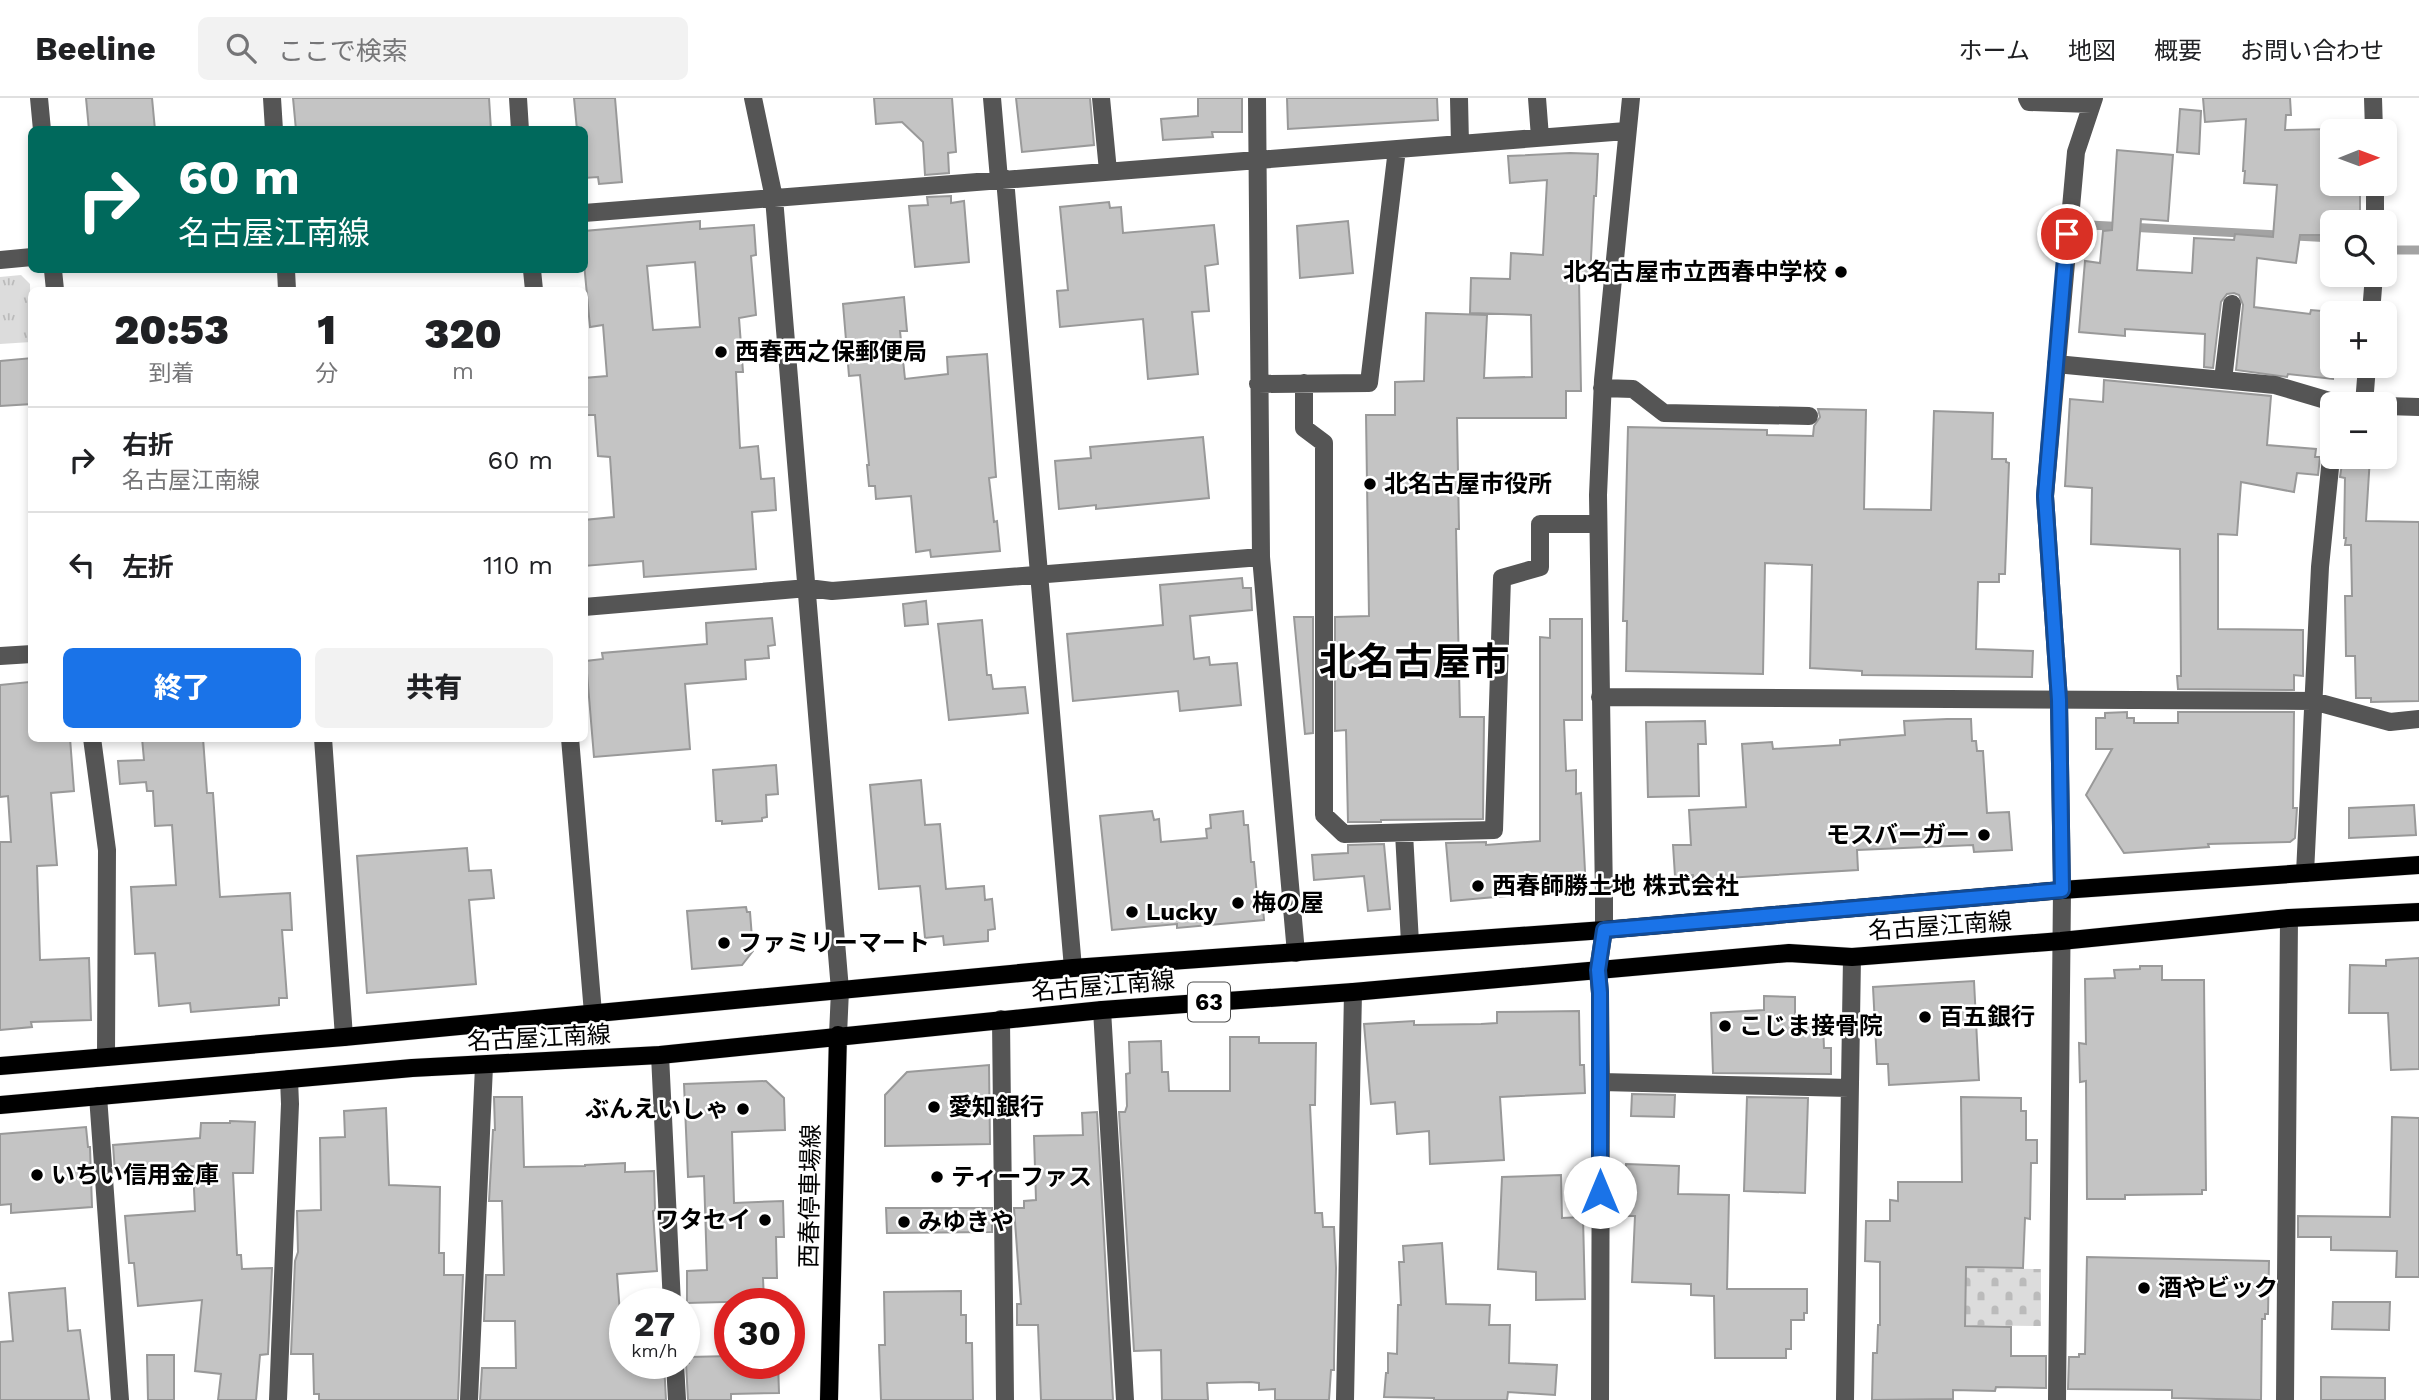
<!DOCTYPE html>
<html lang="ja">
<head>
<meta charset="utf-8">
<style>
	body { margin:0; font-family:"Work Sans","Noto Sans JP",sans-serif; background:#f2f2f2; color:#202124; height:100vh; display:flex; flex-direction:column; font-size:26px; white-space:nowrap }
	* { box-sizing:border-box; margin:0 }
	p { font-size:23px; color:#757577 }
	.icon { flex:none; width:38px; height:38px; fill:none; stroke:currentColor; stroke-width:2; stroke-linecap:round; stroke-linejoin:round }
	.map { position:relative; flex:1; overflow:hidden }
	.panel { position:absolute; left:28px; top:189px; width:560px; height:455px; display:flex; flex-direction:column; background:#fff; border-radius:10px; box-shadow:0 4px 10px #0003 }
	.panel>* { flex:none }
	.hud { position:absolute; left:28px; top:28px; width:560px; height:147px; border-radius:10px; box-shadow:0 4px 10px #0003; background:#00695c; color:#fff; overflow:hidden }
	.needle { width:46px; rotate:89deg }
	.fabs { position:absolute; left:2320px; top:21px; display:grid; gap:14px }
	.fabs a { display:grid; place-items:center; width:77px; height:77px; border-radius:10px; background:#fff; box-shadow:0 4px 10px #0003; font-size:35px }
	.speed { position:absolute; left:609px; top:1190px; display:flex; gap:14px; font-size:35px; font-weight:700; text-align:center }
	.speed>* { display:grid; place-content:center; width:91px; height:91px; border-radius:50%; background:#fff; box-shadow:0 4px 10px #0003; line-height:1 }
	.speed small { font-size:18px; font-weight:400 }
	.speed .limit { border:10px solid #d22; background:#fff; color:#111 }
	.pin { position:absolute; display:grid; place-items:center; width:60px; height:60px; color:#fff; margin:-30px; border:4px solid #fff; border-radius:50%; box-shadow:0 2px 7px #0007 }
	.me { position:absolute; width:77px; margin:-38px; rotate:0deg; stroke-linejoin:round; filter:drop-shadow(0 0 5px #0008) }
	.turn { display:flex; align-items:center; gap:24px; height:147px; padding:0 35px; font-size:32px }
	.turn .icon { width:91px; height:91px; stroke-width:2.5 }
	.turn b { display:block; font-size:49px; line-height:60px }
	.eta { display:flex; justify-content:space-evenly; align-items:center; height:119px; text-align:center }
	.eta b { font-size:42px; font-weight:800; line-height:49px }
	.button { display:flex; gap:14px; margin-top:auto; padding:14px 35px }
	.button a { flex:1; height:80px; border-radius:10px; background:#1a73e8; color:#fff; font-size:28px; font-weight:800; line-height:80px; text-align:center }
	.button a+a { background:#f2f2f2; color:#202124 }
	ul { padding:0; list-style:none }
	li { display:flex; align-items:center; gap:21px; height:105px; padding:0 35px; border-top:2px solid #e0e0e0 }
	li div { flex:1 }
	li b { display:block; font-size:26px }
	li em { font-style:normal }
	header { display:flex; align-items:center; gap:42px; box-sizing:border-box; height:98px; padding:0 35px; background:#fff; border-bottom:2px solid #e0e0e0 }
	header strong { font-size:33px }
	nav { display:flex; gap:38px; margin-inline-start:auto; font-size:24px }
	.search { width:490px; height:63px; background:#f2f2f2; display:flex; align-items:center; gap:18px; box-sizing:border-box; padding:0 24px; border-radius:10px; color:#757577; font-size:26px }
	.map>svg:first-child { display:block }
	.cemetery { fill:url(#cemetery-stones) }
	.park { fill:url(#park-tufts) }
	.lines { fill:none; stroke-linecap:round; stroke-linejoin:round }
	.stream { stroke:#a3a3a3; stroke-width:9 }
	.building { fill:#c4c4c4; stroke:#999; stroke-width:2; fill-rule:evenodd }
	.major-casing { stroke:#dbdbdb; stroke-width:19 }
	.minor { stroke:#555; stroke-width:18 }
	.major { stroke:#000; stroke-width:18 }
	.route-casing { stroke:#114b97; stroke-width:18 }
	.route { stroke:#1a73e8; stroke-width:12 }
	.poi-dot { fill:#000; stroke:#fff; stroke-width:2.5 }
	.labels { text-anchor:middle; stroke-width:5; stroke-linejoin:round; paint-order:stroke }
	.shield { fill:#fff; stroke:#4c4c4c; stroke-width:2 }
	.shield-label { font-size:23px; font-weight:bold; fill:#000 }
	.poi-label { font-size:24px; font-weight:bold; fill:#000; stroke:#fff; text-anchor:start }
	.street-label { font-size:24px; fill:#000; stroke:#fff }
	.town-label { font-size:38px; font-weight:bold; fill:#000; stroke:#fff }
</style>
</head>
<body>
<header>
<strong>Beeline</strong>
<div class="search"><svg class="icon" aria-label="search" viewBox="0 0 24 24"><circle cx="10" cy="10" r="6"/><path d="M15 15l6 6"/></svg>ここで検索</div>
<nav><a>ホーム</a><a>地図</a><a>概要</a><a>お問い合わせ</a></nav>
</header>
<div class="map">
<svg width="2419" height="1302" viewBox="0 0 2419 1302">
	<defs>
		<pattern id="cemetery-stones" width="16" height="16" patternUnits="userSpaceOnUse" patternTransform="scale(1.75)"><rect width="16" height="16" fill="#dcdcdc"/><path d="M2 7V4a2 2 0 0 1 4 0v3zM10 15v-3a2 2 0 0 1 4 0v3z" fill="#bbb"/></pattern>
		<pattern id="park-tufts" width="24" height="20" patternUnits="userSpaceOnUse" patternTransform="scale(1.75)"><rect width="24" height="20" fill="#dcdcdc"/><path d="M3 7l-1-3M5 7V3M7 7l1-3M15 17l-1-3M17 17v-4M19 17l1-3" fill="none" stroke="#bbb"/></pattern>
	</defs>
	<rect width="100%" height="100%" fill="#fff"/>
	<path class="cemetery" d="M1956 1170 2041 1171V1228L1955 1227Z"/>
	<path class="park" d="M21 177 30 186 31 244 0 246V179Z"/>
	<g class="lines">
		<path class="stream" d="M2090 127 2333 140
			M2394 152H2419"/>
	</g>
	<path class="building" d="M86 0H152L155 32H89Z
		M293 0H489L491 32H296Z
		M574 0H615L622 84 599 86 598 79 584 80V32H577Z
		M874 0H952L956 54 948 55 949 75 925 77 923 44 902 24 876 26Z
		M1016 0H1090L1094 47 1022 54Z
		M1198 0H1242V34H1212L1213 39 1163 42 1161 21 1198 18Z
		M1287 0H1437L1438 22 1288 31Z
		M2203 0H2290L2291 17H2286L2285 32 2333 31V86H2360V124H2333V137H2300L2296 165 2257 160 2254 209 2310 216 2311 212 2333 214V281L2288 276 2287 279 2236 272 2243 207 2239 197 2234 195 2227 196 2221 204 2213 270 2204 269 2205 236 2125 231V238L2079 234 2085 163 2100 165 2103 133 2112 132 2117 52 2173 57 2168 123 2141 121 2137 172 2192 175 2194 140 2234 142 2235 136 2273 139 2277 87 2244 85 2245 73H2243L2246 21 2205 24Z
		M2180 11 2201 13 2199 56 2177 54Z
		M1570 55 1598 56 1596 98H1594L1590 181H1579L1581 293H1566V320H1457L1459 431H1456L1460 619H1484L1483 721 1381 722V724H1348L1346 632 1335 633V519L1369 518 1366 317H1395V284L1424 283 1426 215 1487 217 1484 280 1532 279 1531 217 1470 215 1471 180 1510 181 1511 155 1543 157 1547 82 1510 85 1508 58Z
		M951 98V105L964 103 969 164 915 169 909 108 928 107 927 99Z
		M1109 104 1110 110 1121 109 1123 135 1214 127 1218 166 1205 168 1209 213 1192 214 1198 276 1148 281 1143 221 1060 229 1057 193 1068 192 1060 109Z
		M700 123V131L754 127 756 157 751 158 756 217 739 220 743 274H736L740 350 758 348 761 381 774 380 776 412 752 414 756 471 644 479 643 463 584 468V422L614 419 610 359 598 358 595 317H584V280L607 278 603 227 590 229 584 165V133ZM695 164 700 229 653 232 647 168Z
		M1348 123 1353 175 1300 180 1297 128Z
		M904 199 907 233H900L905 281 948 276 947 259 987 256 996 379 989 380 994 424 997 423 1000 453 931 459 930 452 916 454 911 398 876 401 875 388H869L867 367H869L860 277 849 278 843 206Z
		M32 260V306L0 308V263Z
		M2104 282 2271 298 2267 347 2316 351 2315 359H2320L2318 377 2297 375 2294 394 2241 384 2237 437 2218 436V531L2303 532V578L2294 577V592L2178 591 2177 578H2181L2180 451 2091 446 2092 390 2065 388 2070 301 2103 304Z
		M1818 311 1866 312 1864 411 1931 412 1934 313 1993 315 1992 361H2006V364L2009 365 2005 476H1999V484H1978L1976 551 2033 553 2032 579 1862 577V573L1810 570 1812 467 1765 465 1763 576 1626 573 1627 523H1623L1628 329 1767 332V337L1813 338 1814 328 1820 319Z
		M1203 339 1209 400 1096 411V407L1059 411 1055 363 1091 360 1090 349Z
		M2343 359H2370L2366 423 2419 424V603L2371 604V600H2356L2355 558H2346L2345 498H2352L2351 447H2345L2346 440H2344L2345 380 2340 379Z
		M1242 480 1243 490H1251L1252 512 1190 518 1194 561 1209 559 1210 567 1237 565 1241 607 1180 613 1178 593 1073 603 1067 536 1163 527 1160 487Z
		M926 503 928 526 905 528 903 506Z
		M1294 519H1313V635L1305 636Z
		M772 520 775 547 768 548 769 560 745 562 746 581 685 586 690 651 594 659 586 563 603 561 602 555 707 546 706 525Z
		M1550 521H1582V622H1564L1566 673 1576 672V696L1581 695 1586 793 1505 794 1506 798 1451 803 1446 745 1486 744V747L1540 743V539L1550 540Z
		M982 522 987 577H991L993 591 1025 589 1028 615 949 622 938 526Z
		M29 584 32 640H70L74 693 51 695 57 767 37 768 40 862 89 860 91 922 31 924 32 929 0 932V744H11L8 698 0 699V587Z
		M2127 614V620H2134V625H2178V614H2294L2293 710H2297L2295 740 2290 744 2208 746 2209 749 2124 755 2086 697 2112 651H2096V620H2105V615Z
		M1947 621H1971L1972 643H1976L1977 653H1983L1987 715 2009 714 2012 752 1974 754 1973 747 1857 752 1858 772 1693 782V777L1675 778 1673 747H1691L1689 712 1746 709 1742 646 1772 644 1773 651 1840 647V642L1905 637 1904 623Z
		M1705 623 1706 646H1698L1699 698 1648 699 1646 624Z
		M142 640H203L207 695H213L220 799 290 795 292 832H282L287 900H279V907L191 914 190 905 159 908 155 855 135 856 131 789 176 787 172 727 155 728 153 693H147L146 684 120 686 118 663 144 662Z
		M776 667 778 696 766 697 767 719 762 720V723L722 726V723H716L713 672Z
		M921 682 925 727 940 726 946 791 984 788 985 802 992 801 995 831 988 832V843L944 847 943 838 925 840 920 788 879 791 870 687Z
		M2414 707 2416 737 2349 740V710Z
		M1152 713 1154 722 1159 721 1161 744 1207 740 1206 731 1211 730 1210 717 1243 713 1244 727H1248L1251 764H1254L1257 798 1262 797 1264 822 1177 830V826L1112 832 1100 718Z
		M1384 746 1390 811 1368 813 1364 778 1314 782 1312 757 1348 755V747Z
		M467 750 469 773 491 772 494 800 469 802 476 886 367 895 357 758Z
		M746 809 747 814H750L753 853 742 867 692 871 687 813Z
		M2419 860V971L2391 972 2388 915H2349L2350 867 2386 868V862Z
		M2140 868H2162V882H2204L2206 1092H2202V1096L2125 1097V1101H2087L2086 983 2080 984 2079 945 2086 946 2085 881 2115 880 2114 872 2140 871Z
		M1974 883 1979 982 1889 987 1888 966H1877L1873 889Z
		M1764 898 1795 899V925H1823L1824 950H1831V976L1713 975 1711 915 1764 912Z
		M1579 913 1580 967H1584L1585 995 1500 999 1504 1062 1430 1066 1429 1033 1397 1036 1395 1004 1371 1006 1364 926 1414 923V927L1481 926 1497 925V914Z
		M1230 939H1259V945H1316L1315 1007H1310L1315 1115H1322L1323 1129H1334L1336 1170 1334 1261V1272H1331L1329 1302H1275V1291L1259 1292V1285L1251 1284 1207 1285 1208 1302H1162L1161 1252 1134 1253 1119 1014H1125L1127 1008 1126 976 1130 975 1129 944 1161 943 1162 974H1168L1169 993H1230Z
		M989 967 990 1046 885 1048V997L907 974Z
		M766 983 784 1000 785 1032 732 1034 734 1105 783 1103 784 1139H776L777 1180H763L764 1203 687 1205V1173L707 1172 704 1078 688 1079 684 986Z
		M1632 996 1675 997 1674 1019 1631 1018Z
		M494 999H522L524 1069 585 1068V1067L625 1065V1074L654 1073 655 1112 653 1113 657 1173 617 1176 621 1229H625V1265H664L666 1302H480L482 1270H516L515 1223H484L486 1177H504L502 1103H489L493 1032H495Z
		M1747 999 1808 1000 1805 1095 1744 1093Z
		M1961 999 2021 1000V1013H2026V1042H2037V1065H2031L2030 1121 2025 1120 2023 1170 1966 1169 1965 1228 2011 1229V1258H2046V1290L1996 1289 1995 1293 1953 1292V1301L1872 1302 1873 1255H1877L1878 1227H1880V1164L1865 1163 1866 1123H1890V1102L1898 1103V1084H1962Z
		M386 1010 389 1087 440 1089 439 1155H444V1177H463L458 1302H319V1296H314L313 1256H291L295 1163 298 1154 297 1113 321 1112 320 1040 345 1039 344 1013Z
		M1097 1014 1113 1302H1041L1038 1227H1017V1206H1021L1014 1110H1024V1103L1036 1102 1034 1038 1083 1037 1082 1015Z
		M2392 1019 2419 1020V1179H2396L2397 1153 2331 1152V1139H2298V1118L2390 1119Z
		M230 1023 255 1024 253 1075H233L237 1157H241L242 1171 272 1170 268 1256 260 1257 256 1302H218L221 1276 195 1273 202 1202 138 1208 134 1165H129L125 1118 195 1113 193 1068 115 1074 113 1047 200 1040 201 1025H230Z
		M86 1029 88 1049H90L92 1109 11 1115V1106L0 1107V1036Z
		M1626 1066 1679 1068 1678 1096 1729 1097 1727 1191H1807V1215H1804V1222H1791V1251H1786V1260H1715L1714 1198 1691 1197V1186L1632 1184 1635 1118H1624Z
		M1561 1077 1562 1120 1583 1119 1585 1201 1536 1202V1174L1498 1171 1502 1079Z
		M886 1110H992V1134L887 1135Z
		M1442 1145 1446 1206 1490 1207 1489 1227H1510L1509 1265 1557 1267 1555 1297 1508 1294 1507 1302H1434V1300L1384 1299 1386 1275H1388V1255L1397 1256 1398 1207H1401L1399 1164H1404L1403 1148Z
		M2087 1159 2269 1163 2268 1216H2265V1221H2262L2261 1302 2172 1300V1292L2068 1291 2069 1259H2079V1256H2085Z
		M65 1190 68 1233 80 1232 89 1302H0V1244L13 1243 9 1195Z
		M961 1193V1217H966V1245H972L973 1302H881L879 1247H885L884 1194Z
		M2333 1204H2390L2389 1232 2332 1231Z
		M147 1257H174V1302H148Z
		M730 1258V1265H778L779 1295 731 1296V1302H688L686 1265H689V1259Z
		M2321 1279 2385 1280V1302H2321Z"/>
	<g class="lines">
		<g class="major-casing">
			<path id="major" d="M0 968 344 939 1073 870 1604 832 2062 792 2419 767
				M0 1007 412 970 660 957 1102 912 1353 894 1789 855 1852 859 2061 843 2289 820 2419 814
				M829 1302 838 937"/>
		</g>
		<path class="minor" d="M39 0 42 32
			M272 0 274 32
			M518 0 520 32
			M753 0 774 100 840 892 838 937
			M992 0 999 81
			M1101 0 1108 73
			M1257 0 1261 459 1296 855
			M1459 0 1460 46
			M1537 0 1540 39
			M2027 0 2029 4 2091 6
			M2373 0 2374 33
			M1005 81 1073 870
			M2375 86V124
			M584 115 1626 33
			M0 162 32 159
			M53 172 55 192
			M286 172 287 192
			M532 172 534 192
			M2371 215 2374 177
			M2056 266 2275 287 2336 305 2356 306
			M2223 282 2232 206
			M1304 285V330L1324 345V717L1344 736 1494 732 1502 480 1540 469V426H1598
			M1258 286 1369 285 1397 51
			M1602 290 1633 291 1664 315 1809 318
			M2364 306 2367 268
			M2385 308 2419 309
			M584 509 808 490 832 493 1261 459
			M0 558 32 556
			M1600 599 2313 603 2390 624 2419 621
			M92 640 107 752 106 959
			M323 640 344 939
			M570 640 593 915
			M1404 735 1410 845
			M2305 775 2320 469 2333 340
			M1102 912 1125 1302
			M1001 921 1005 1302
			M660 957 672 1206
			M1601 984 1849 990
			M98 998 120 1302
			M675 1265 677 1302
			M278 1302 290 1006 289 981
			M469 1302 484 968
			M1345 1302 1353 894
			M1600 1302 1601 984 1600 895 1598 872 1604 832V800L1598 397 1603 282 1631 0
			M1845 1302 1852 859
			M2057 1302 2062 792 2059 602 2045 398 2076 54 2094 0
			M2285 1302 2289 820"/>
		<use href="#major" class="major"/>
	</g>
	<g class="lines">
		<g class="route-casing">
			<path id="route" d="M1600 1094V895L1598 872 1604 832 2062 792 2059 602 2045 398 2067 136"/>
		</g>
		<use href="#route" class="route"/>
	</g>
	<g class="poi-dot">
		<circle cx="1841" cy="174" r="7"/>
		<circle cx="721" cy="254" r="7"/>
		<circle cx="1370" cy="386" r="7"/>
		<circle cx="1984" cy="737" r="7"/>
		<circle cx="1478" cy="788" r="7"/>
		<circle cx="1238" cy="805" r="7"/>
		<circle cx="1132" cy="814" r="7"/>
		<circle cx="724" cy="845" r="7"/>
		<circle cx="1925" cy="919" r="7"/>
		<circle cx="1725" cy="928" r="7"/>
		<circle cx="934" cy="1009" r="7"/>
		<circle cx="743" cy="1011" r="7"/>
		<circle cx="37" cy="1077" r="7"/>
		<circle cx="937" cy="1079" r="7"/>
		<circle cx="765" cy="1122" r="7"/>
		<circle cx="904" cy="1124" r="7"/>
		<circle cx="2144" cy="1190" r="7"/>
	</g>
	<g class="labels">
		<rect class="shield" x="1188" y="884.5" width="42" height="39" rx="5"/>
		<g class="shield-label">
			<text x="1209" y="912">63</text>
		</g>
		<g class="poi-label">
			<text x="1827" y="182" text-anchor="end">北名古屋市立西春中学校</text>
			<text x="735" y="262">西春西之保郵便局</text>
			<text x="1384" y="394">北名古屋市役所</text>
			<text x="1970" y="745" text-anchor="end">モスバーガー</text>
			<text x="1492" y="796">西春師勝土地 株式会社</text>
			<text x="1252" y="813">梅の屋</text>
			<text x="1146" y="822">Lucky</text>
			<text x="738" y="853">ファミリーマート</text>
			<text x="1939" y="927">百五銀行</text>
			<text x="1739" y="936">こじま接骨院</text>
			<text x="948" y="1017">愛知銀行</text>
			<text x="729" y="1019" text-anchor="end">ぶんえいしゃ</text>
			<text x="51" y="1085">いちい信用金庫</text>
			<text x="951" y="1087">ティーファス</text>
			<text x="751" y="1130" text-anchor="end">ワタセイ</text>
			<text x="918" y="1132">みゆきや</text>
			<text x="2158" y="1198">酒やビック</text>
		</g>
		<g class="street-label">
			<text transform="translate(1940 828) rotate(-4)" y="8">名古屋江南線</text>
			<text transform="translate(1103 888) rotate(-5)" y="8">名古屋江南線</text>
			<text transform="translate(539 940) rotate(-3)" y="8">名古屋江南線</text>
			<text transform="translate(810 1098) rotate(-89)" y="8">西春停車場線</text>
		</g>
		<g class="town-label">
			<text x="1414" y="577">北名古屋市</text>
		</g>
	</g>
</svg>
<div class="fabs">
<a><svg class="needle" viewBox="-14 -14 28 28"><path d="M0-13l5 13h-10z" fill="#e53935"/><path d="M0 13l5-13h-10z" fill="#757577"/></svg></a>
<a><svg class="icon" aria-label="search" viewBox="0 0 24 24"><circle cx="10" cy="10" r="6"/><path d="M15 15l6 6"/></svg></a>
<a>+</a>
<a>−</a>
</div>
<div class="speed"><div>27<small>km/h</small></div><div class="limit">30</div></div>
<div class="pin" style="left:2067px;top:136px;background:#d93025"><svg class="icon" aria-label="arrive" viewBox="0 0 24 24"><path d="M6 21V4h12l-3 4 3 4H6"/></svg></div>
<svg class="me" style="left:1600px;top:1094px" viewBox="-20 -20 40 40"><circle r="19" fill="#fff"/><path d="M0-13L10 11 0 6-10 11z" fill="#1a73e8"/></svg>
<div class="hud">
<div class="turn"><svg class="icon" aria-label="right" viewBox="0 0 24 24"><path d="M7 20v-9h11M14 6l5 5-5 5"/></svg><div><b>60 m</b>名古屋江南線</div></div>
</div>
<section class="panel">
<div class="eta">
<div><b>20:53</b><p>到着</p></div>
<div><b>1</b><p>分</p></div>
<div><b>320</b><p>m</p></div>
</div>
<ul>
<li><svg class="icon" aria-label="right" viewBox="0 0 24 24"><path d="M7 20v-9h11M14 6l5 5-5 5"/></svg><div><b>右折</b><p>名古屋江南線</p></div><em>60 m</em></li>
<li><svg class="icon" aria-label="left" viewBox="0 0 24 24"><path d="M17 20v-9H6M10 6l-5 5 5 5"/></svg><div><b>左折</b></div><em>110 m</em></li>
</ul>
<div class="button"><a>終了</a><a>共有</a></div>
</section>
</div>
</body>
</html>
